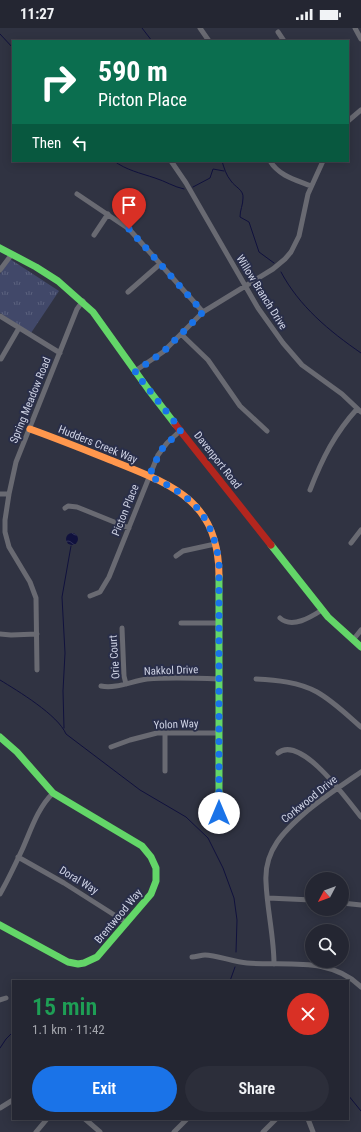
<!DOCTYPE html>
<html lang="en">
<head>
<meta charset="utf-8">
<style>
	body { margin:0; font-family:"Roboto Condensed",sans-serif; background:#2c2e3a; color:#f1f3f6; height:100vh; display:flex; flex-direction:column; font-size:15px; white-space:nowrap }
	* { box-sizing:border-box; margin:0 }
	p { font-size:13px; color:#a3a5ac }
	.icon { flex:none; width:22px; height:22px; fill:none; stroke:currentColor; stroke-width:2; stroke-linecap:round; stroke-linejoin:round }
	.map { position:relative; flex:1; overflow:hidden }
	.side { position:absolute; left:12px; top:952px; width:337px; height:140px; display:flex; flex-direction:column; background:#242632; border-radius:0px; box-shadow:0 2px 10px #0003,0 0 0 1px #41434d }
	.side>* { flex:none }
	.banner { position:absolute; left:12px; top:12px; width:337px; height:122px; border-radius:0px; box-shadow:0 2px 10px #0003,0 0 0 1px #41434d; background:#0b6e4f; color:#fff; overflow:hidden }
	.needle { width:26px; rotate:229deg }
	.buttons { position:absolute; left:305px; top:844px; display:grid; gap:8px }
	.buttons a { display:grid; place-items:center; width:44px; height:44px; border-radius:50%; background:#242632; box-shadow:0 2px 10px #0003,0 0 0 1px #41434d; font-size:20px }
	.pin { position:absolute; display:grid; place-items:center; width:34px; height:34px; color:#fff; margin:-41px -17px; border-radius:50% 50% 50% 0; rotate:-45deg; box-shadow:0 0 4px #0007 }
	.pin .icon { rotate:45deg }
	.me { position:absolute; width:44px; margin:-22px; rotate:0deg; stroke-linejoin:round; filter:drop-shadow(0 0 3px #0008) }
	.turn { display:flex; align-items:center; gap:14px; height:84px; padding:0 20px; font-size:18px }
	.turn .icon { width:52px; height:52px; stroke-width:2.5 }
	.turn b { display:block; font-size:28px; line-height:34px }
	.then { display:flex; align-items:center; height:38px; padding:0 20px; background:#0003; gap:8px; font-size:15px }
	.round { display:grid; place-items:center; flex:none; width:42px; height:42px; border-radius:21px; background:#2c2e3a }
	.headline { display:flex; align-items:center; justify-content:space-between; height:68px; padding:0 20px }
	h1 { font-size:24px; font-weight:600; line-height:30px; color:#1e9e55 }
	.action { display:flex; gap:8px; margin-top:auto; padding:8px 20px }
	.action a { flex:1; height:46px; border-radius:24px; background:#1a73e8; color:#fff; font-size:16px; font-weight:600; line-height:46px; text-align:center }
	.action a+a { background:#2c2e3a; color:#f1f3f6 }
	.status { display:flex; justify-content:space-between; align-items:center; height:28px; padding:0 20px; background:#242632; direction:ltr }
	.status svg { height:11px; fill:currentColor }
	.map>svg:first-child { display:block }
	.park { fill:url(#park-tufts) }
	.water { fill:url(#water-waves) }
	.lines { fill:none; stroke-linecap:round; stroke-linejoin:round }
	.stream { stroke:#10113d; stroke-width:1 }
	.street { stroke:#696a72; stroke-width:5 }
	.fast { stroke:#63d668; stroke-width:7 }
	.slow { stroke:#ff974d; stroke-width:7 }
	.jam { stroke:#b3261e; stroke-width:7 }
	.route { stroke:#1a73e8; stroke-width:7; stroke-dasharray:0 12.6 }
	.labels { text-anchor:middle; stroke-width:4; stroke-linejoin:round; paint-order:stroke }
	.street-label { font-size:11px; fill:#cfd3e5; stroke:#292e49 }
</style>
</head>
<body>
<div class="status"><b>11:27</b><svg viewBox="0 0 49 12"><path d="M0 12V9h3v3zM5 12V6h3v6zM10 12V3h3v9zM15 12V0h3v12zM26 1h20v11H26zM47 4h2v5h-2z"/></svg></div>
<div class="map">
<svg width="361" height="1104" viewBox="0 0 361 1104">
	<defs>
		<pattern id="park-tufts" width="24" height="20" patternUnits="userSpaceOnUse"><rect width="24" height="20" fill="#414869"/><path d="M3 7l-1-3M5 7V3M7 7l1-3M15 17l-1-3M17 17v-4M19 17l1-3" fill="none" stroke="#5b627e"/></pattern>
		<pattern id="water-waves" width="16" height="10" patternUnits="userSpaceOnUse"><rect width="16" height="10" fill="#10113d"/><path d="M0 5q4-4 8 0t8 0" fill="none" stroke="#323359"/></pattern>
	</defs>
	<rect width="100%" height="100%" fill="#303342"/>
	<path class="park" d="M10 231 59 263 31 305 0 285V246Z"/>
	<path class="water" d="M66 511a6 6 0 1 1 12 0a6 6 0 1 1-12 0Z"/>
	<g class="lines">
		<path class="stream" d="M142 0 152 13
			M0 6 13 20
			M114 133C126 142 140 145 155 150 165 153 174 159 184 161
			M222 133C224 140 226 147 231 153 235 159 244 162 243 170 243 177 240 182 240 189L249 194 259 224 274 235
			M193 159 210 150 213 141 224 143
			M281 244C299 278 329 303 361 325
			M0 652C18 663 58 687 66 706L140 762 186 789 208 810 223 840 234 870 237 892 236 924
			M64 700 63 663 65 625 62 569 71 518
			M230 953 235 939
			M0 1020 6 1011 13 1004
			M348 1067 361 1083"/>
		<path class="street" d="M200 0 209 13
			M355 0 361 11
			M278 4 284 13
			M348 93 361 82
			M171 133 186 155 258 280 283 315 302 337 342 366 361 384
			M270 133C279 148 296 152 311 158
			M77 166 129 201 203 284
			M94 207 108 186
			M0 242 12 226
			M128 264 160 236
			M0 288 60 325
			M181 306 208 332 240 378 267 403
			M1 331 19 300
			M135 343 163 324 203 284 273 241 285 231 291 224 299 208 308 166 323 133
			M310 462C322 431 335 405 357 381
			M0 466H9
			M65 480 68 478 77 479 129 500
			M351 515 361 502
			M176 528 183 523 215 516
			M90 568 100 564 109 549 158 427 167 415 181 402
			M280 590C292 601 311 589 322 582
			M181 595H219
			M122 600 124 648 126 656
			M0 606 11 607 37 606
			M353 612 361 602
			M37 642 36 570 30 554 9 519 5 504V492L9 466 16 434 77 281 83 273
			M256 651C276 652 299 654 317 664 333 673 347 687 361 699
			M101 658C116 661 132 653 147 651 171 649 195 650 219 651
			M165 705V743
			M111 719 130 712 157 705H219
			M278 725C301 706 348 773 361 789
			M18 829 64 855 127 895
			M0 866C8 852 15 837 22 822 31 802 37 781 53 765
			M268 870 312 872
			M342 875 361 877
			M192 929C196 929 201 927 205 927 216 927 234 934 247 935 286 938 330 928 361 959
			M274 936C274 909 267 881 266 854 264 822 284 803 307 783 324 769 342 757 361 744
			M0 972 6 970
			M0 1080 13 1072
			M85 1091 100 1104
			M308 1091 313 1104
			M36 1104 47 1091
			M174 1104 187 1091
			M263 1104 276 1091"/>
		<path class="fast" d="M0 220 36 239 58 253 93 284 148 361 175 396
			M271 517 328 589 361 619
			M219 548V785
			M0 709 17 724 53 765 142 818 151 829 156 840V853L151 866 97 929 84 935 78 936 68 934 0 897"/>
		<path class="slow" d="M30 401C58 411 85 422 113 433 173 457 219 473 219 548"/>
		<path class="jam" d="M175 396 271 517"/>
	</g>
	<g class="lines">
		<path class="route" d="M129 201 203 284 163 324 135 344 181 402 161 422 149 448C192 468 211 485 219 533V785"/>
	</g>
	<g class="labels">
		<g class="street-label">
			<text transform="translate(262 264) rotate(58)" y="4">Willow Branch Drive</text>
			<text transform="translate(30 372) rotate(-68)" y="4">Spring Meadow Road</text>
			<text transform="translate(98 416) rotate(22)" y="4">Hudders Creek Way</text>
			<text transform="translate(218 432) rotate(52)" y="4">Davenport Road</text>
			<text transform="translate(125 482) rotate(-68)" y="4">Picton Place</text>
			<text transform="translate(114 629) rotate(-94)" y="4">Orie Court</text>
			<text transform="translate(171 642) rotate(-2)" y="4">Nakkol Drive</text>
			<text transform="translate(176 696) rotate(-2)" y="4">Yolon Way</text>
			<text transform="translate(309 771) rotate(-39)" y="4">Corkwood Drive</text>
			<text transform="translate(79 852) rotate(31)" y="4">Doral Way</text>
			<text transform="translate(118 888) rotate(-50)" y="4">Brentwood Way</text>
		</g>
	</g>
</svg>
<div class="buttons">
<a><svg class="needle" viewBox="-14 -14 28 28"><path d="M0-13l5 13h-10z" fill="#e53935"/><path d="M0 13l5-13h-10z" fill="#a3a5ac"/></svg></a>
<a><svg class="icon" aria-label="search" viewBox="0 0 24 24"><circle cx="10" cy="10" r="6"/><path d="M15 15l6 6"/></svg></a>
</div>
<div class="pin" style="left:129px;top:201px;background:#d93025"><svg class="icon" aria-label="arrive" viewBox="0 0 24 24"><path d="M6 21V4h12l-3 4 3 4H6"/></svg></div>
<svg class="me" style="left:219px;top:785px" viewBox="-20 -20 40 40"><circle r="19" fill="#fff"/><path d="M0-13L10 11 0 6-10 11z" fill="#1a73e8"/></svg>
<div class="banner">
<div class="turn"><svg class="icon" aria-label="right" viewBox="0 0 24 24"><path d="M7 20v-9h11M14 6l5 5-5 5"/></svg><div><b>590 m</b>Picton Place</div></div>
<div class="then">Then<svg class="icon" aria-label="left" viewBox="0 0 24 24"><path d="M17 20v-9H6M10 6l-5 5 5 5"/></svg></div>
</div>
<section class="side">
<div class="headline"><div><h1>15 min</h1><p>1.1 km · 11:42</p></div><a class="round" style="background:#d93025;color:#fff"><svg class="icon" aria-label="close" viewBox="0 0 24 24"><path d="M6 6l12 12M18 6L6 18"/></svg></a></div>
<div class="action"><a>Exit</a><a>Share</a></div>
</section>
</div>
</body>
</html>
